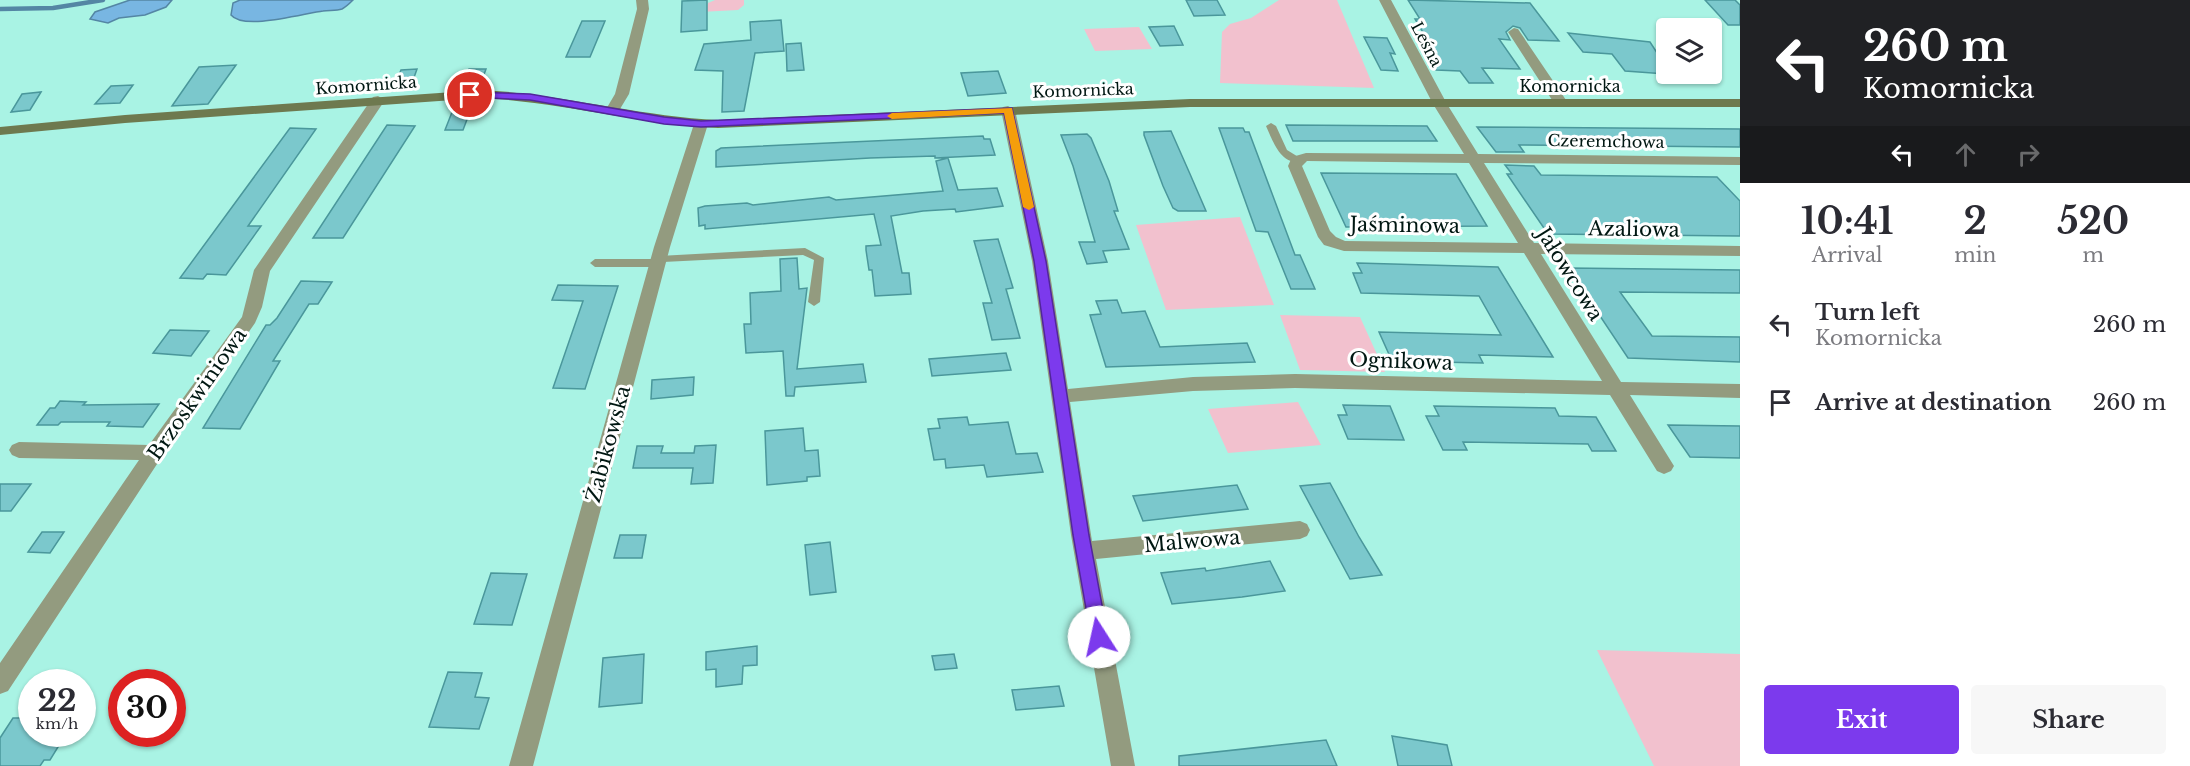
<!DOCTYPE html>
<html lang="en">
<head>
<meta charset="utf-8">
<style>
	body { margin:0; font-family:"Libre Baskerville",serif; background:#f7f7f7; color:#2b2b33; height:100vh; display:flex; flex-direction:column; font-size:22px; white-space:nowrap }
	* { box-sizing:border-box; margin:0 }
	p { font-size:20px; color:#7c7c81 }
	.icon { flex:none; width:33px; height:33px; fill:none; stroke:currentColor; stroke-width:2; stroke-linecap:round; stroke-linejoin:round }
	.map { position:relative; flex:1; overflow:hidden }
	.drawer { display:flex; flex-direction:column; background:#fff; width:450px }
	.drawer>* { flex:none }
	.guide { background:#202124; color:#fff; overflow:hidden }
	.fabs { position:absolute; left:1656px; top:18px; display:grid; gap:12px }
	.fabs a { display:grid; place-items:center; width:66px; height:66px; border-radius:6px; background:#fff; box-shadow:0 2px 4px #0004; font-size:30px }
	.speed { position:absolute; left:18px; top:669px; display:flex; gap:12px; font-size:30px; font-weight:700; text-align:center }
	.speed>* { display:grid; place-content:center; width:78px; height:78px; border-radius:50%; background:#fff; box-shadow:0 2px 4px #0004; line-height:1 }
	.speed small { font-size:15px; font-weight:400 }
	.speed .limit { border:9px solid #d22; background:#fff; color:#111 }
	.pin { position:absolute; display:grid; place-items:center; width:51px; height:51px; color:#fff; margin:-26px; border:3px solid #fff; border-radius:50%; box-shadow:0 2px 6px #0007 }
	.me { position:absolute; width:66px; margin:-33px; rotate:350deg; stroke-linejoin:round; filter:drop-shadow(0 0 4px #0008) }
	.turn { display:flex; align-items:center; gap:21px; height:126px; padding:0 24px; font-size:27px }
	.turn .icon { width:78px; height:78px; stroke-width:2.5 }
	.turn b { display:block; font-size:42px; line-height:51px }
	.lanes { display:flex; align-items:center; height:57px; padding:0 24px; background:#0003; justify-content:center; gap:30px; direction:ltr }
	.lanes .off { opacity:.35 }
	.eta { display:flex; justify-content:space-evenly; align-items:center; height:102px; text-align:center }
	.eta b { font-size:36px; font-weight:700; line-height:42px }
	.action { display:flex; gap:12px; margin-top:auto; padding:12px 24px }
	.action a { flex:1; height:69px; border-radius:6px; background:#7c3aed; color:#fff; font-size:24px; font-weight:700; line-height:69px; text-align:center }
	.action a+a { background:#f7f7f7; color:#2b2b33 }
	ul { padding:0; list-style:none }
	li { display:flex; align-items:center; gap:18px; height:78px; padding:0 24px }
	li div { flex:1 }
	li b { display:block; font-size:22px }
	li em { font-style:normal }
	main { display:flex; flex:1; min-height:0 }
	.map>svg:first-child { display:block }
	.green { fill:#f2c1ce }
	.water { fill:#78b6e2; stroke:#5486a4; stroke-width:1.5 }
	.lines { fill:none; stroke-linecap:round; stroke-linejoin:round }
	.stream { stroke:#5486a4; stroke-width:4.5 }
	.building { fill:#7bc8cc; stroke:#4a979b; stroke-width:1.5 }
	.lane { fill:#939b7f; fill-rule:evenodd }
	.street { fill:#939b7f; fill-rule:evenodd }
	.secondary { fill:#6e794f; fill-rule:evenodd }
	.route { fill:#7c3aed; stroke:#51269a; stroke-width:1.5 }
	.slow { fill:#f59e0b }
	.labels { text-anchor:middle; stroke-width:6; stroke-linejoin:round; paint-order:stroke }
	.far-street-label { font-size:16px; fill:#001712; stroke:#fff }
	.street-label { font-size:20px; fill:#001712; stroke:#fff }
</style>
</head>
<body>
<main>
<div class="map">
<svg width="1740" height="766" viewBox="0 0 1740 766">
	<rect width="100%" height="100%" fill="#a9f3e4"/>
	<path class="green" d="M715 0H744V5L738 10 700 12V7H707L708 3Z
		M1279 0H1337L1374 88 1220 83 1222 32 1230 24 1251 18Z
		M1139 27 1152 49 1095 51 1084 29Z
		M1240 217 1274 305 1166 310 1136 225Z
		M1280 315 1360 317 1385 372 1300 370Z
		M1298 402 1321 445 1228 453 1208 409Z
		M1597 650 1740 654V766H1654Z"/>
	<path class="water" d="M130 0H172L166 7 145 15 119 18 108 23 90 19 95 12Z
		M240 0H353C350 3 346 7 342 9 336 11 329 10 323 11 305 13 244 31 231 15L233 3Z"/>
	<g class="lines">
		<path class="stream" d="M0 9 53 8 103 0"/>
	</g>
	<path class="building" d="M707 0V30L681 32 682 1Z
		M1186 0H1217L1225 15 1194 16Z
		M1408 0 1530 3 1559 41 1528 40 1520 28 1513 26 1506 32 1510 40 1499 39 1520 69 1482 68 1493 83H1469L1460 71 1436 70 1426 51H1434L1415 19H1420Z
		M1705 0H1735L1740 5V25H1728Z
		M781 20 784 51 755 53 744 111 722 112 723 71 695 70 704 44 751 40 750 22Z
		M582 21H605L590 57H566Z
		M1174 26 1183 45 1160 46 1149 27Z
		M1568 33 1650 42 1661 59H1666V74L1625 71 1612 54 1583 52Z
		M1364 37 1387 38 1395 54 1390 53 1398 71 1381 70Z
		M801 43 804 70 787 71 786 44Z
		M236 65 208 104 172 106 199 67Z
		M417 69 411 86 394 87 401 70Z
		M469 69H486L479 88 461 89Z
		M998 71 1006 93 968 96 961 73Z
		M133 85 120 103 95 104 111 86Z
		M41 92 30 110 11 112 22 94Z
		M474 101 463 130H445L456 102Z
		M387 125 415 126 343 238H313Z
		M1286 125 1427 126 1437 141H1293Z
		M1477 127 1740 129V147L1519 145 1524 152H1496Z
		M290 128 316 129 248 226H261L226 275 207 274 203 279 180 278Z
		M1219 128H1243L1245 132H1249L1295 255H1300L1315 289H1291L1268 232 1256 231Z
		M1171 131 1190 174 1206 211H1178L1173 208 1163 186 1144 135V132Z
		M1087 134 1091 138 1109 181 1118 211H1114L1129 249 1103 251 1107 262 1087 264 1079 242H1095L1073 166 1061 135Z
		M983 136 984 139H990L995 155 935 158V156L870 158 716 167V151L721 148Z
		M948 158 958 190 997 188 1003 206 956 212 955 209 923 211 891 216 902 273H909L911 294 875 296 872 270H869L866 250V246L881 245 874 214 705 229V225L699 226 698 208 705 206 747 203 753 205 829 197 836 200 943 191 936 161Z
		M1505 165 1534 166 1541 175 1717 177 1740 201V236L1548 234 1507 174H1512Z
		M1321 173 1456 174 1487 226 1346 227Z
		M998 239 1013 288 1006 289 1020 338 992 340 983 303H992L974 241Z
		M797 258 799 289 807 288 797 369 863 364 866 382 795 387 794 396H786L783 351 746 353 744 324H751L750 293 781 291 780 259Z
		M1357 263 1498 267 1553 357 1479 355 1483 363 1392 361 1379 332 1501 335 1479 296 1361 293 1353 273H1362Z
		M1568 268 1740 270V293L1620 292 1652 336 1740 337V362L1628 358Z
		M301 281 332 282 318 304H309L273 361H280L240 429 203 428 266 325H270L277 318Z
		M558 285 618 286 585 389 553 388 583 301 552 300Z
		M1117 300 1122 313 1145 311 1160 347 1247 343 1255 362 1106 367 1090 315 1101 314 1096 301Z
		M170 330 209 331 191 356 153 353Z
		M1006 353 1011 370 932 376 929 359Z
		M694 377 693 395 651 399 652 380Z
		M60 401 86 402 83 405 159 404 143 427 107 426 110 422H61L58 425H37L50 408H55Z
		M1343 405 1390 406 1404 440 1348 439 1338 415H1347Z
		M1434 406 1555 408 1559 416 1596 417 1616 451H1592L1588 444 1463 442 1467 450H1443L1426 416H1439Z
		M967 417 969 425 1008 422 1016 454 1037 453 1043 472 987 477 984 465 946 468 945 459 934 460 928 429 940 428 938 419Z
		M1668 425 1740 426V458L1690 457Z
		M803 428 805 451 818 450 820 476 807 477V481L767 485 765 431Z
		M716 445 713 483 691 484 693 468H633L637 446H663L661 453H694L695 446Z
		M1330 483 1359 537 1382 575 1350 579 1300 486Z
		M0 484H31L11 511H0Z
		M1237 485 1248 509 1143 521 1133 496Z
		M42 532H64L50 553 28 552Z
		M620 535H646L642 558H614Z
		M830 542 836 592 810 595 805 545Z
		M1270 561 1285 591 1242 597 1172 604 1161 573 1205 568 1206 571Z
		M491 573 527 574 512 625 474 624Z
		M757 646V665L743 666 742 684 716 687V669L706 670V652Z
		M644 654 642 703 599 707 603 658Z
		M954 654 957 668 935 670 932 656Z
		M448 672 482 673 475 697 489 698 479 729 429 727Z
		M1059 686 1064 706 1016 710 1012 690Z
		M13 718H32V734H66L50 760H44L40 766H0V738Z
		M1392 736 1447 745 1452 766H1398Z
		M1326 740 1337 766H1179V756Z"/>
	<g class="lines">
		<path class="lane" d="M1271 123 1276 126 1287 150 1300 158V162C1280 164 1273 141 1266 126Z
			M805 248 824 258 820 302 814 306 808 302 814 260 803 255 663 262 662 265 658 267H595L590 263 595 259H654L655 257 659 256Z"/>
		<path class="street" d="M636 0H648L649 9 629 94 617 114 612 115 605 111 615 94 637 9Z
			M1379 0H1391L1447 104 1478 154 1740 157V165L1484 163 1534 243 1740 246V256L1541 254 1621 382 1740 384V398L1630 395 1674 466 1671 471 1664 474 1657 471 1610 395 1295 388 1193 391 1070 402 1092 541 1300 521 1307 524 1310 530 1307 536 1300 539 1096 559 1135 766H1111L1071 535 1032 261 1001 110 1003 107 1008 106 1015 110 1048 261 1068 389 1193 377 1295 374 1602 381 1524 253 1344 251 1324 245 1318 237 1288 166 1292 157 1306 153 1464 154 1433 104ZM1307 161 1469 163 1518 243 1345 241 1336 237 1330 231 1302 166Z
			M1514 28 1518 29 1568 103 1566 106 1561 107 1554 103 1508 32Z
			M378 96 385 100 270 271 262 307 255 323 161 458 8 691 0 694V663L139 460 19 458 12 455 9 450 12 445 19 442 149 445 242 317 254 270 373 97Z
			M701 120 708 124 670 247 533 766H509L654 247 694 124Z"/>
		<path class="secondary" d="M482 90C562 94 638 116 718 120L1190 99H1740V107H1190L718 128C638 124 562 102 482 98L125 123 0 135V127L125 115Z"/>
	</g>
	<path class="route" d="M470 92 530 94 664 117 701 121 1012 108 1046 261 1089 535 1108 637 1105 642 1099 645 1093 642 1091 637 1073 535 1034 261 1004 113 701 127 664 124 530 100 467 97 465 95Z"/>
	<path class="slow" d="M1012 108 1034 207 1029 210 1023 207 1004 113 892 119 887 116 892 113Z"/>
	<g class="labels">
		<g class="far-street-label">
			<text transform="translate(1427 44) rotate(62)" y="6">Leśna</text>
			<text transform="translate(366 85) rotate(-4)" y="6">Komornicka</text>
			<text x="1570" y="92">Komornicka</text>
			<text transform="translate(1083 90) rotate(-2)" y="6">Komornicka</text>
			<text transform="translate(1606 141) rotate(1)" y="6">Czeremchowa</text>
		</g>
		<g class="street-label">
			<text transform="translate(1405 225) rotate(1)" y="7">Jaśminowa</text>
			<text transform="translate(1634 229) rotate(1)" y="7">Azaliowa</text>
			<text transform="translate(1570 274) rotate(58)" y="7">Jałowcowa</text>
			<text transform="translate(1401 361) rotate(2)" y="7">Ognikowa</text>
			<text transform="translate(197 394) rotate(-55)" y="7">Brzoskwiniowa</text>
			<text transform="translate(608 444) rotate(-75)" y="7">Żabikowska</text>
			<text transform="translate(1192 541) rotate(-5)" y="7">Malwowa</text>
		</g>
	</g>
</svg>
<div class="fabs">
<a><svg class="icon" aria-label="layers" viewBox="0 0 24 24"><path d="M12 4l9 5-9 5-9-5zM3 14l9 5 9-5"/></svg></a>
</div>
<div class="speed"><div>22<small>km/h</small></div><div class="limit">30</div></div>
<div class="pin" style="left:470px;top:95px;background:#d93025"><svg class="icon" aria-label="arrive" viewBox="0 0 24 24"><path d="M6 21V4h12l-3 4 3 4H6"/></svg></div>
<svg class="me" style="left:1099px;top:637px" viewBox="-20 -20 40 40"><circle r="19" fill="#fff"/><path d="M0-13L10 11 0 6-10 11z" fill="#7c3aed"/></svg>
</div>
<section class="drawer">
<div class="guide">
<div class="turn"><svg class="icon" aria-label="left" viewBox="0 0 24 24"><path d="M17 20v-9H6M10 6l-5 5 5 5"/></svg><div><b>260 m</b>Komornicka</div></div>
<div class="lanes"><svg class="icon" aria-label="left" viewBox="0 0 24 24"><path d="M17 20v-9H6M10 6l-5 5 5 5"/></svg><svg class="icon off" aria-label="ahead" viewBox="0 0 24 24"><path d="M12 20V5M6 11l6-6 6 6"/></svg><svg class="icon off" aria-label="right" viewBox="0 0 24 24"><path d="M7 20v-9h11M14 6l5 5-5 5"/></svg></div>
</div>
<div class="eta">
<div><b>10:41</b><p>Arrival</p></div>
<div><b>2</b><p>min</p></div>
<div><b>520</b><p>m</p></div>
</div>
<ul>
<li><svg class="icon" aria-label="left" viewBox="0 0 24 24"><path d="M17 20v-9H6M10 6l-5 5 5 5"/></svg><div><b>Turn left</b><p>Komornicka</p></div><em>260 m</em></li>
<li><svg class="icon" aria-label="arrive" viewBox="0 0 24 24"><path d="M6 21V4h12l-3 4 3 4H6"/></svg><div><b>Arrive at destination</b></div><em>260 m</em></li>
</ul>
<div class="action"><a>Exit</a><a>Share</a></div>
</section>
</main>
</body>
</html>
